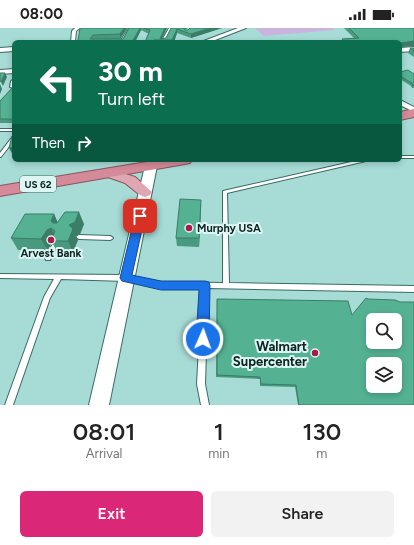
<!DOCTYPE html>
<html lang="en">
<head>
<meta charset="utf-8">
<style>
	body { margin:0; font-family:Figtree,sans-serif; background:#f2f2f2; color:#222; height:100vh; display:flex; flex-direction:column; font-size:15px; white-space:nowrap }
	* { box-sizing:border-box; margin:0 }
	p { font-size:13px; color:#767676 }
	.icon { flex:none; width:22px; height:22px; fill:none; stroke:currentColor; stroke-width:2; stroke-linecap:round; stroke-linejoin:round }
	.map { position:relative; height:377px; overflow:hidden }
	.sheet { display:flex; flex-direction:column; background:#fff; flex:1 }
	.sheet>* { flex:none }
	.top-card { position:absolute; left:12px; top:12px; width:390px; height:122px; border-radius:6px; box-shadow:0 2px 6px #0003; background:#0b6e4f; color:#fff; overflow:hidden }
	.buttons { position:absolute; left:366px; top:285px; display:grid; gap:8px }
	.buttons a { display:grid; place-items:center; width:36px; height:36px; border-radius:6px; background:#fff; box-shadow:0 2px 6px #0003; font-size:20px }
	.pin { position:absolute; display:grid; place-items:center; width:34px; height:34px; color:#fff; margin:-17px; border-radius:8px; box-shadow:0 2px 6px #0006 }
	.me { position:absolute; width:44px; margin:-22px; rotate:2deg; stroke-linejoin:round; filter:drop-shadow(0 0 3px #0008) }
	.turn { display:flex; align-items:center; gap:14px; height:84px; padding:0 20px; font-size:18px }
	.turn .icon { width:52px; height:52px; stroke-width:2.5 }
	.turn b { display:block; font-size:28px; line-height:34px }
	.then { display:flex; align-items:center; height:38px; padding:0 20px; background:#0003; gap:8px; font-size:15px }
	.eta { display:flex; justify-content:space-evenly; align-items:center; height:68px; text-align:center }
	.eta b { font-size:24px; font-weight:600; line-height:28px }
	.action { display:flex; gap:8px; margin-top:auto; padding:8px 20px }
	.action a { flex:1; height:46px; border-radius:6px; background:#db2777; color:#fff; font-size:16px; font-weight:600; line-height:46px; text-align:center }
	.action a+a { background:#f2f2f2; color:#222 }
	.status { display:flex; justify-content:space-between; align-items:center; height:28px; padding:0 20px; background:#fff; direction:ltr }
	.status svg { height:11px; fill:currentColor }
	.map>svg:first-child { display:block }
	.green { fill:#cbb3e0 }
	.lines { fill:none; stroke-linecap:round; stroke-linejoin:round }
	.service-casing { stroke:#396b67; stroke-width:2 }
	.minor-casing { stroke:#396b67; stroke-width:2 }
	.tertiary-casing { stroke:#396b67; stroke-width:2 }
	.primary-casing { stroke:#89545f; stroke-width:2 }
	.trunk-casing { stroke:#89545f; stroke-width:2 }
	.service { fill:#fff; fill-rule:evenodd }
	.minor { fill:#fff; fill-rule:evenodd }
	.tertiary { fill:#fff; fill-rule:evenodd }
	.primary { fill:#dfa7b2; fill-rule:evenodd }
	.trunk { fill:#d48a98; fill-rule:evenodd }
	.wall { fill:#48997e; fill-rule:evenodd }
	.shaded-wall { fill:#3b7d67 }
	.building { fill:#54b293; stroke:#3b7d67; fill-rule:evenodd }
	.route { fill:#1a73e8; stroke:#114b97 }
	.poi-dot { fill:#ab1849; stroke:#dcf6f3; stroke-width:1.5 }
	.labels { text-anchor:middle; stroke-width:4; stroke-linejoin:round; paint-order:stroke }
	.shield { fill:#dcf6f3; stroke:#4d6461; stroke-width:1 }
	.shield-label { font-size:10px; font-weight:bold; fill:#102523 }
	.poi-label { font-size:11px; font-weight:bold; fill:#102523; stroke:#dcf6f3; text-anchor:start }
	.near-poi-label { font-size:13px; font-weight:bold; fill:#102523; stroke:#dcf6f3; text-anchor:end }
</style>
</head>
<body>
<div class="status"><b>08:00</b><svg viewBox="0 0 49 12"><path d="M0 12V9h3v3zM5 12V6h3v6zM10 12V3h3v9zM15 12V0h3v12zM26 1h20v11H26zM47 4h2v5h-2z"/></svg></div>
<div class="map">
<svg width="414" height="377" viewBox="0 0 414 377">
	<rect width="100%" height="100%" fill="#a7dbd6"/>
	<path class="green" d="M255 0H332L335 2 264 8Z"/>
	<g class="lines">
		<g class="service-casing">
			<path id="service" d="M128 1 129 2 122 14H120Z
				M0 101H14V103H0Z
				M13 108H14V112L1 129H0V125Z
				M400 128H414V130H400Z
				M360 132H368L366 133 227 165 229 255 414 258V264L208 260 205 356 209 377H201L197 356 202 260H161L126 253 61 251 50 270 13 377H5L44 269 54 251 0 250V246L126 247 161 254 223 255V163Z
				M79 207 110 208 112 209 113 210 112 211 110 212 79 211 77 210 76 209 77 208Z
				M56 213 58 214 59 215 50 232H46L45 230 46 228 54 214Z"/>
		</g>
		<g class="minor-casing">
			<path id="minor" d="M75 0H80L76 3 75 14H71L72 3Z
				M169 0H173L165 14H161Z
				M14 19V23L0 24V20Z
				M414 19V23L400 24V20Z
				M14 51V60L10 59 11 53Z
				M400 72 414 79V84L400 77Z"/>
		</g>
		<g class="tertiary-casing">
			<path id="tertiary" d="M238 0H246L210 14H201Z
				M14 41V45L0 46V42Z
				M151 135 157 138 109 377H89L145 138Z"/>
		</g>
		<g class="primary-casing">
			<path id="primary" d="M110 141 135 149 152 164 150 167 145 169 140 167 125 155 105 148 103 145 105 142Z"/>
		</g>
		<g class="trunk-casing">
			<path id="trunk" d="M414 81V89L400 92V84Z
				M159 132H192L190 135 185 136 0 168V158Z"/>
		</g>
		<use href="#service" class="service"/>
		<use href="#minor" class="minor"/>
		<use href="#tertiary" class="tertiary"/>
		<use href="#primary" class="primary"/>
		<use href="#trunk" class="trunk"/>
	</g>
	<path class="wall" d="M80 0H167L162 11 166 10 171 0H188L185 2H188L222 0 191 10 177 5 174 14H145L149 6 141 2 135 14H68L78 13ZM127 0 128 1 123 11H111H120Z
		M344 0H414V18L400 19V14H341L342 11 354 10Z
		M410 20H414V29L408 25Z
		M400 44 414 46V60H412L411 58 400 51Z
		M14 58V95H0V73Z
		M201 172 199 219 177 218 176 210Z
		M54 186 58 195 84 196 80 206 76 208 78 212 73 224H57L52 214 48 222H18L11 210Z
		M217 271 352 287 414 377H298L295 359 260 358V351L216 349Z"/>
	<path class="shaded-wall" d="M124 0H127L120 11V6Z
		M140 0H141V2L135 14H132Z
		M165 0H167L161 12 160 11Z
		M210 0H222L191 10V6Z
		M177 1V5L174 14H172V12Z
		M414 13V18L400 19V15Z
		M5 45 7 49 3 58 1 54Z
		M0 56 2 61 0 66Z
		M14 119V129L9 120Z
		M201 172V181L199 219V210Z
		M79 184 84 196 80 206 76 208 78 212 73 224 68 213 69 197Z
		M54 186 59 198 57 204 51 193Z
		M51 200 57 212 51 213 52 214 48 222 41 211 47 202Z"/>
	<path class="building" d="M80 0H124L120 6 93 7 90 11H123L129 0H140L132 14H121V13V14H68L78 13Z
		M144 0H165L160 11 166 10 171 0H185V2H188L190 0H210L191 6 177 1 172 12H154L156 14H145L150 2Z
		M349 0H414V13L400 15V14H345L342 11 359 10Z
		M410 20H414V23Z
		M408 42 414 46V58H413L412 55 400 48V44Z
		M0 45H5L1 54 0 52Z
		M14 58V91H0V73Z
		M12 108H14V119L9 120Z
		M180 171 201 172 199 210H176Z
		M65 184H79L75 194 69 197 73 201 68 213H51L55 203 51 200 47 202 41 211 11 210 25 186H54L51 193 53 195H57Z
		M366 270 368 271 395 272 400 274H414V377H299L296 357 261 356 260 349 217 347V271L348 273 352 287ZM373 292H395V314H373ZM373 336H395V358H373Z"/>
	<path class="route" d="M140 185 145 188 132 247 161 253H205L209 254 210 258 209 311 207 316 203 317 198 316 196 311 199 262H161L122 253 120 250 135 188Z"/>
	<g class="poi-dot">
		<circle cx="189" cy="200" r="4"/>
		<circle cx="51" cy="212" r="4"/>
		<circle cx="315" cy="325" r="4"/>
	</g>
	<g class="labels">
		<rect class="shield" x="20" y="148" width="36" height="16" rx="3"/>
		<g class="shield-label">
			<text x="38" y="160">US 62</text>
		</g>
		<g class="poi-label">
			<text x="197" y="204">Murphy USA</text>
			<text x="51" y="229" text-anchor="middle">Arvest Bank</text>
		</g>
		<g class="near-poi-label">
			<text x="307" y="323">Walmart<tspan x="307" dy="15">Supercenter</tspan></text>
		</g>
	</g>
</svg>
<div class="buttons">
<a><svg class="icon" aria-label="search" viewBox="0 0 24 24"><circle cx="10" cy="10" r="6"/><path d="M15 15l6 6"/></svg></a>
<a><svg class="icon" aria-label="layers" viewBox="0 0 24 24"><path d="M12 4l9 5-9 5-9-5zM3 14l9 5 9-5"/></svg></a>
</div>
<div class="pin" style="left:140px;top:188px;background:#d93025"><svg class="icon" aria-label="arrive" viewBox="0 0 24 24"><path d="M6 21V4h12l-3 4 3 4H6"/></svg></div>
<svg class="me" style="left:203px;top:311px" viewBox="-20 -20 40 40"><circle r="17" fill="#1a73e8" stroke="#fff" stroke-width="3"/><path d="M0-11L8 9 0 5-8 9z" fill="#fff"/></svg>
<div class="top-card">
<div class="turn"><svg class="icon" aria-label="left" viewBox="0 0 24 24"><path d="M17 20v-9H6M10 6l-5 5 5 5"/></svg><div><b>30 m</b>Turn left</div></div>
<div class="then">Then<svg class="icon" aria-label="right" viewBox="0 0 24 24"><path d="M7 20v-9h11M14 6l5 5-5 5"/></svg></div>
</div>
</div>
<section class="sheet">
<div class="eta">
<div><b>08:01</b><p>Arrival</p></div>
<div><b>1</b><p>min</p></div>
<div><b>130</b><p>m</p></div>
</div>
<div class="action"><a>Exit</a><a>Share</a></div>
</section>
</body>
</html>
